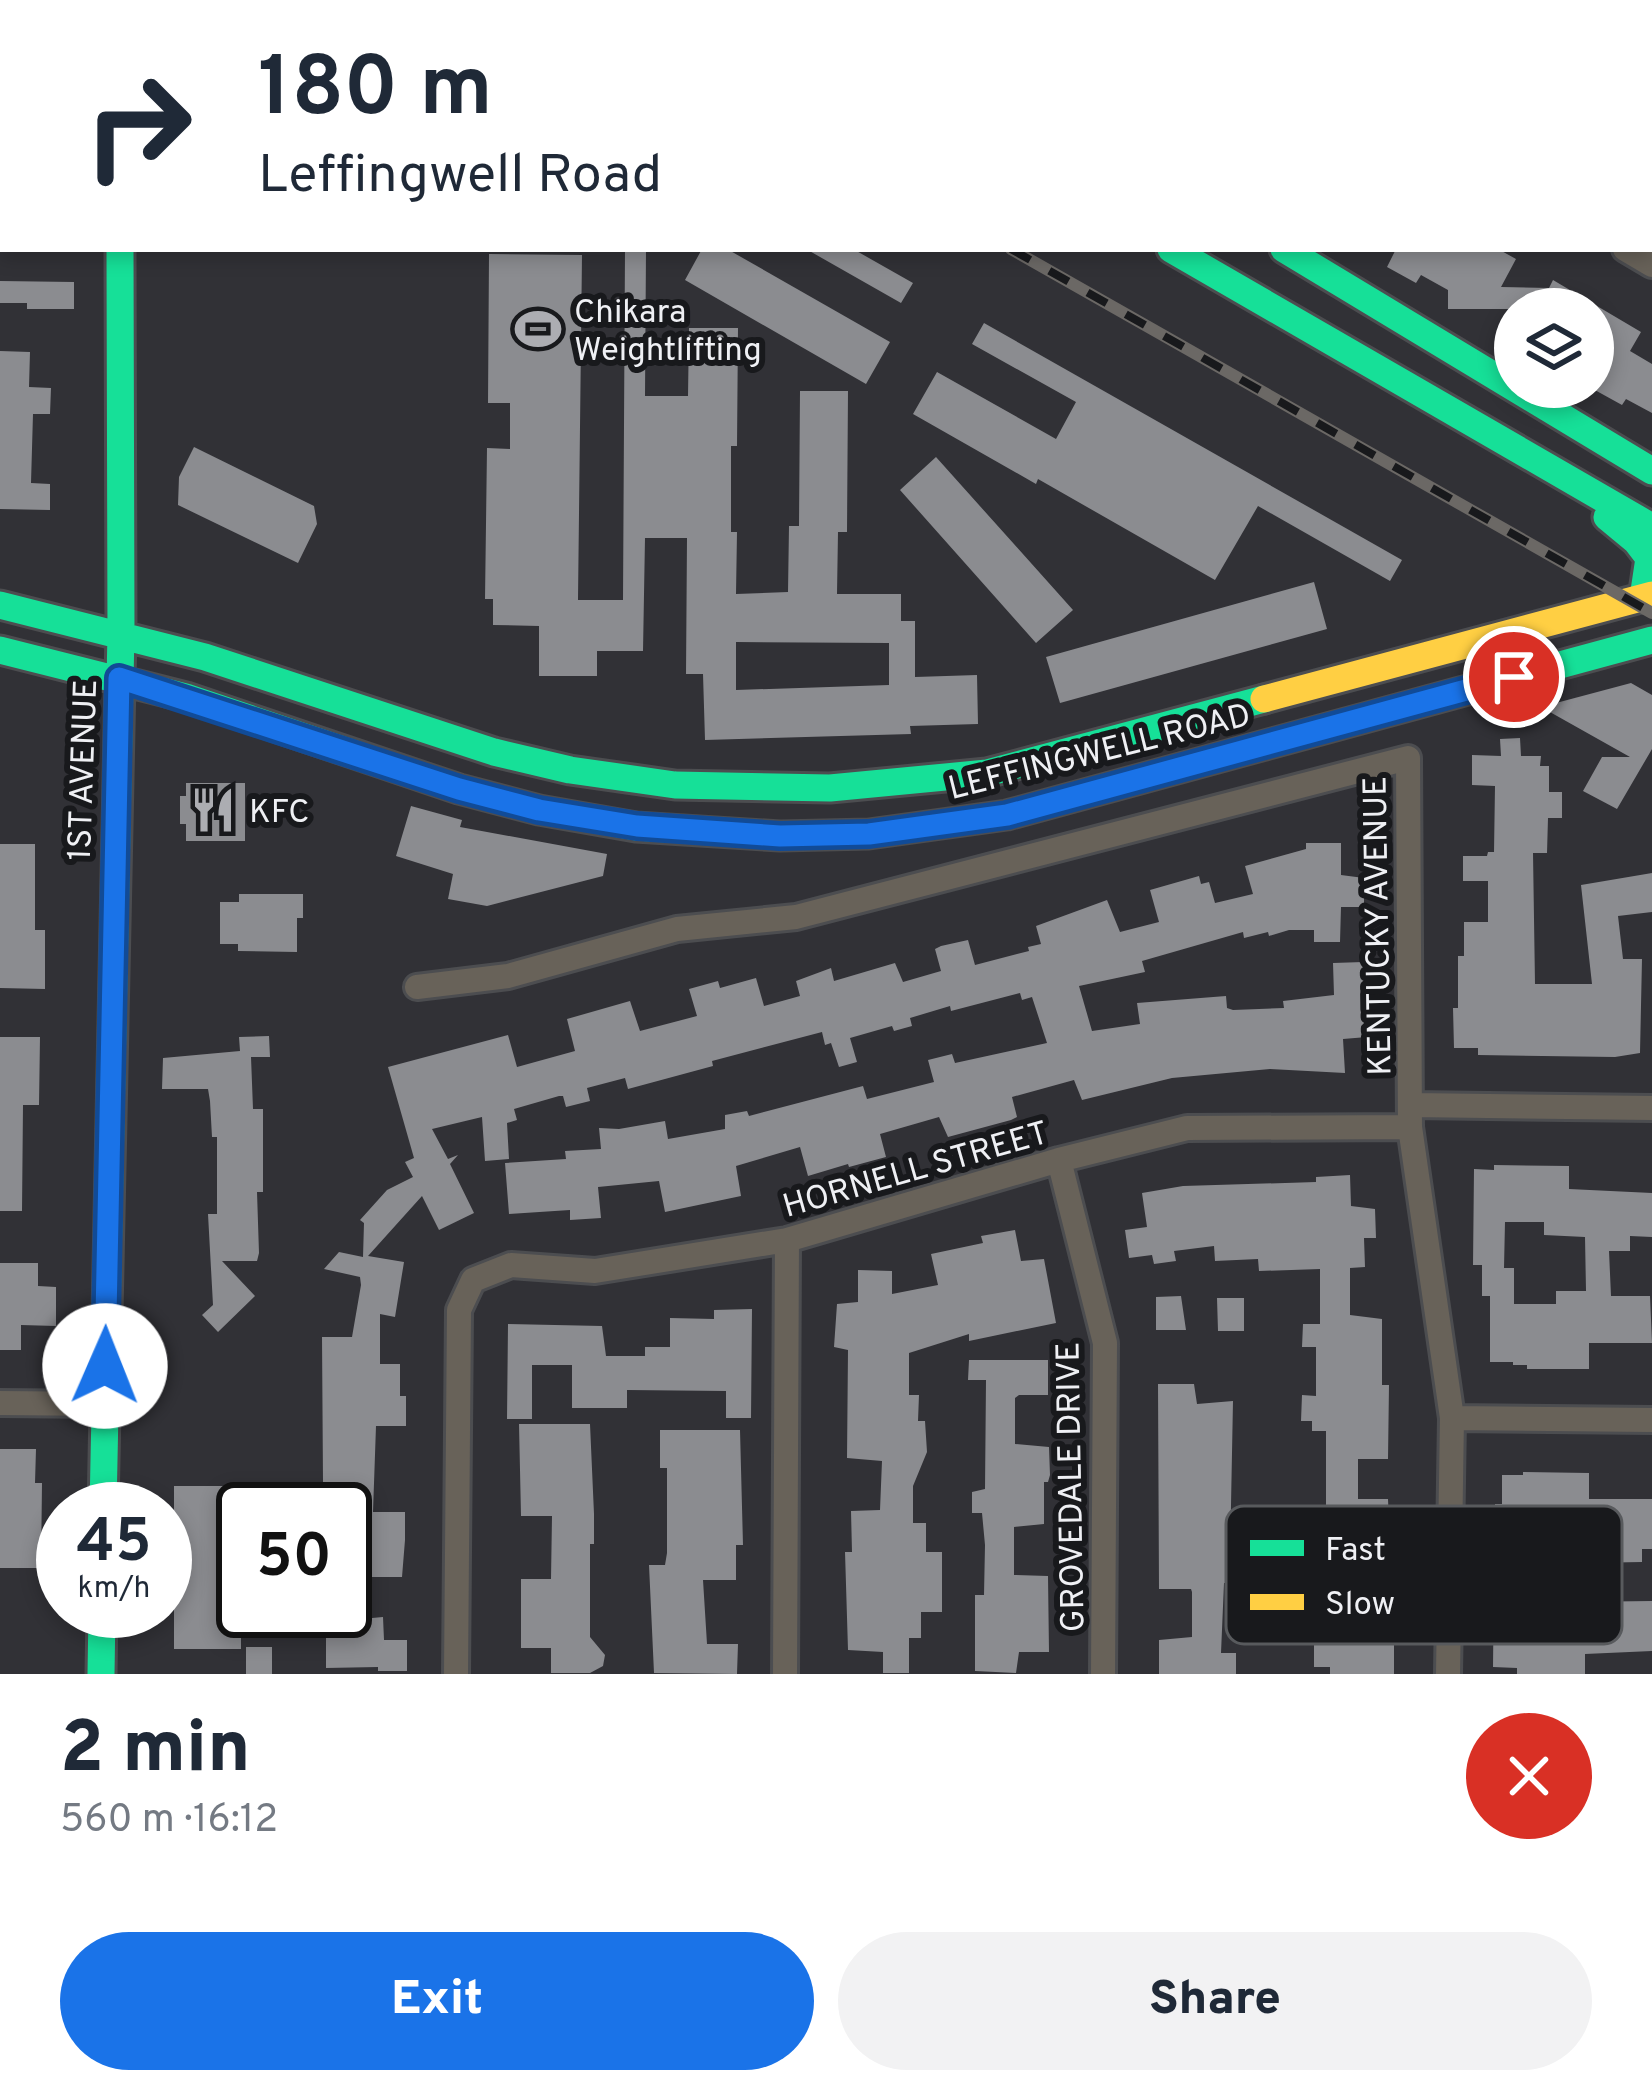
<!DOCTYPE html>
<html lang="en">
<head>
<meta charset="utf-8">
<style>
	body { margin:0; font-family:Overpass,sans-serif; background:#f2f2f3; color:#1f2937; height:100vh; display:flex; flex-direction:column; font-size:45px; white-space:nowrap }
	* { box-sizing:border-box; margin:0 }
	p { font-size:39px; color:#747a83 }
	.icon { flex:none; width:66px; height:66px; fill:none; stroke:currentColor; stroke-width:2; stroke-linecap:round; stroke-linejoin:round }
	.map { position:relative; height:1674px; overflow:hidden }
	.panel { display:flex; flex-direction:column; background:#fff; flex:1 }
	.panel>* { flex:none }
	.hud { position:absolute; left:0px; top:0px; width:1653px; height:252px; box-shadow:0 6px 18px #0003; background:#fff; color:#1f2937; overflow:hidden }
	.fabs { position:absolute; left:1494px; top:288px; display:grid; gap:24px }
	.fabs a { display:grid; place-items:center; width:120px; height:120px; border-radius:50%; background:#fff; box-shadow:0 6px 18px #0003; font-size:60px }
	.speed { position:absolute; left:36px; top:1482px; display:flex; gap:24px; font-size:60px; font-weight:700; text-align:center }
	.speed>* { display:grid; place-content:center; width:156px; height:156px; border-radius:50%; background:#fff; box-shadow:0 6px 18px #0003; line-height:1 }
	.speed small { font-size:30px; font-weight:400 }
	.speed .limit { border:6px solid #111; border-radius:18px; background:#fff; color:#111 }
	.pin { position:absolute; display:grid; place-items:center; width:102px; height:102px; color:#fff; margin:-51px; border:6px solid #fff; border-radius:50%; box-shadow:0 3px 12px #0007 }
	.me { position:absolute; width:132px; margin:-66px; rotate:1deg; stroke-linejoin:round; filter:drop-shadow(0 0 9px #0008) }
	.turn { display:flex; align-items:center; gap:42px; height:252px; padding:0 60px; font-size:54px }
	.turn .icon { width:156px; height:156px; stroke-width:2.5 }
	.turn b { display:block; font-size:84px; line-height:102px }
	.round { display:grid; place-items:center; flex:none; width:126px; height:126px; border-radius:63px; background:#f2f2f3 }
	.overview { display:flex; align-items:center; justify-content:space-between; height:204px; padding:0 60px }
	h1 { font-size:72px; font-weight:800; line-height:90px }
	.button { display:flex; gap:24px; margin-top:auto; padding:24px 60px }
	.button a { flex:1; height:138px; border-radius:72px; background:#1a73e8; color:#fff; font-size:48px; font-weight:800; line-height:138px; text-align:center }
	.button a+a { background:#f2f2f3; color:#1f2937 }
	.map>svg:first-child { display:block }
	.building { fill:#8b8c90; fill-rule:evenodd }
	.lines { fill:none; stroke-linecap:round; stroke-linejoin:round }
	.street-casing { stroke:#4c4d50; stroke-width:30 }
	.fast-casing { stroke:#4c4d50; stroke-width:33 }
	.slow-casing { stroke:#4c4d50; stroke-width:33 }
	.street { stroke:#686259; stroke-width:24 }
	.fast { stroke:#16e098; stroke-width:27 }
	.slow { stroke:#ffcf43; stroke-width:27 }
	.rail-casing { stroke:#6b6865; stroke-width:12 }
	.rail { stroke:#18191c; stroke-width:8; stroke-dasharray:22; stroke-linecap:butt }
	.route-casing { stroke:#114b97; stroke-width:30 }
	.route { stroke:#1a73e8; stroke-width:21 }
	.labels { text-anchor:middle; stroke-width:12; stroke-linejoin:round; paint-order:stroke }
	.poi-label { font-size:33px; fill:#eff0f4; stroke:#18191c; text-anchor:start }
	.street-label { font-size:33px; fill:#eff0f4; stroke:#18191c }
	.key { fill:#18191c; stroke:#585a5d; stroke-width:3 }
	.key-label { font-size:33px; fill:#eff0f4 }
</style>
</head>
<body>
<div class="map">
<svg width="1652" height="1674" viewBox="0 0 1652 1674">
	<rect width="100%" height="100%" fill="#313136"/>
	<path class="building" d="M702 249H727L890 342 866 384 685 280Z
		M806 249H853L913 283 901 303Z
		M1396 249H1498L1516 259 1501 287 1549 288 1553 280 1641 332 1630 351 1652 364V413L1626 399 1622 405 1593 389V309H1448V290L1421 275 1416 283 1387 267Z
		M625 250H646L645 396H688L689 328H738L737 446H731V532H737L736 594 788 592 789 526H799L800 391H848L847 532H838L837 594H901V621H915V677L977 675 978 724 910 726 911 734 705 740 703 674H686L687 538H645L643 651H597V676H539V626L493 625V599H485L487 448 510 449V403H488L489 254 582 255 578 600H623ZM736 642 889 643V685L736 690Z
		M0 281 74 282V309H27V303H0Z
		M984 323 1402 560 1390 581 1258 506 1215 580 1038 479 1036 484 913 414 937 372 1056 439 1076 402 972 344Z
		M0 351 30 352 29 387 51 388 50 414H33L31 483 50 484V510L0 509Z
		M194 447 314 506 317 524 298 563 178 505 179 477Z
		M936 457 1073 610 1036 643 900 490Z
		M1314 582 1327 629 1060 703 1046 657Z
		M1631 683 1652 695V749L1617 809 1583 791 1602 757H1630L1541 707Z
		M1520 738 1521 756H1541L1540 766H1549V792H1562V818H1548L1547 853H1533L1535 984H1592L1581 885 1652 873V912L1618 916 1623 959H1642L1640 1053 1615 1057 1478 1055V1048H1454L1453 1008H1458V956H1464V922H1488V881H1463V856H1487L1488 852H1494L1495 786 1472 785V755L1501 756 1500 739Z
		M186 783H245V841H186V824H180V796H186Z
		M411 806 462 820 460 827 607 854 603 876 487 906 448 899 453 874 396 856Z
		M1306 843H1341V875L1364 878V907H1341L1340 942H1314V930H1289L1269 936 1268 932 1244 938 1243 932 1142 961 1145 972 1079 986 1092 1031 1140 1024 1137 1003 1226 996 1227 1008 1233 1010 1284 1008 1283 1001 1334 995 1333 963 1363 962 1367 1037 1343 1039 1345 1073 1270 1069 1172 1078 1082 1100 1074 1080 1012 1097 1017 1117 1011 1120 948 1137 939 1117 880 1134 886 1157 849 1167 848 1164 808 1176 800 1147 736 1166 741 1196 665 1212 659 1181 598 1187 601 1218 570 1220V1210L509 1214 505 1163 566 1159 565 1151 601 1149 599 1128 619 1129 665 1121 668 1139 725 1129V1115L747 1111 749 1116 863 1086 867 1099 934 1082 928 1060 952 1054 955 1063 1047 1043 1032 997 1022 1000 1020 993 951 1011 950 1006 910 1018 912 1026 894 1031 892 1026 850 1038 857 1062 839 1067 831 1043 825 1045 822 1032 712 1061 713 1066 628 1089 625 1078 587 1088 590 1101 566 1107 563 1096H559L514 1109 517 1120 507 1123 509 1159 485 1161 482 1117 432 1129 448 1159 458 1155 450 1164 474 1213 439 1230 422 1196 368 1256 404 1262 395 1317 380 1314V1364H400V1396H406V1426H376L373 1512H405V1540L402 1577H372V1618L383 1617 384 1640H407V1671H378V1667L326 1668V1618H345V1509H311V1483H323L322 1337H352L361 1285 360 1277 324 1269 339 1252 363 1257 364 1223 360 1220 387 1190 413 1177 405 1162 414 1158 388 1067 508 1035 517 1067 575 1051 567 1019 630 1001 640 1031 697 1016 689 989 718 981 720 988 756 978 764 1006 800 996 796 981 831 968 834 981 895 963 903 982 941 971 935 949 941 946 968 940 975 965 1029 951 1028 947 1041 944 1036 926 1107 900 1120 932 1159 922 1150 890 1199 876 1201 884 1209 882 1215 903 1253 894 1245 866 1306 849Z
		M0 844H35V930H45V989L0 988Z
		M239 894H303V918H297V952L238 951V944H220V902H239Z
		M269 1036 270 1057H251L253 1109H263V1192H257L259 1253 257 1261H222L255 1296 218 1332 202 1315 213 1305 208 1214H217V1137H212L210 1101 208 1089H162L163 1058 240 1051 239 1037Z
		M0 1037H40L39 1105H23L22 1211H0Z
		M1494 1165 1569 1166V1189L1652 1193V1237L1630 1236V1251H1609L1611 1296H1650L1652 1343H1589V1369H1527V1365H1513V1362H1490V1296H1482V1265H1473L1474 1169 1494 1170ZM1505 1222H1544V1235L1585 1237 1586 1291H1556V1304H1514V1268H1504Z
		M1350 1175 1351 1206 1375 1209 1376 1238H1364L1365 1267 1350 1268V1315L1382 1319V1385H1389L1388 1459H1358V1499H1388L1392 1589 1360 1593V1638L1363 1642H1394V1674H1330V1667H1314V1631H1274V1595L1330 1596V1548H1317V1514L1326 1512V1431H1312V1421H1301L1302 1395 1316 1396V1347H1302L1303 1324H1320V1269L1259 1271 1258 1259 1215 1261 1214 1246 1174 1251 1176 1261 1154 1264 1152 1255 1129 1258 1125 1230 1147 1227 1142 1193 1183 1186 1316 1182V1177Z
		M1015 1230 1021 1261 1044 1259 1056 1323 969 1341V1334L909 1353V1395H919L918 1421H925L927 1452 913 1486V1523H926V1552H942V1612H921V1638H909V1673H883V1652L848 1650 845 1552H852L851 1511 880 1510 882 1461 847 1458 848 1350 834 1347 837 1304 858 1302V1270L892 1271V1294L938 1285 931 1254 983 1243 981 1236Z
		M0 1263H38V1286L56 1287V1326L21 1325V1350H0Z
		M1181 1296 1186 1330H1156V1297Z
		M1217 1298H1244V1331H1218Z
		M752 1309 751 1418H726V1391L627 1390V1408H572V1365H532V1419H507L508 1324 602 1326 606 1356H645V1347H670V1318L714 1319V1310Z
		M969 1360H1048V1395H1019L1015 1398V1444L1049 1447 1050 1475 1048 1482H1044V1524L1014 1527V1575L1048 1576 1049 1652H1019L1016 1673 975 1671V1595H984L985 1545 982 1513H972V1492L985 1489 986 1380H968Z
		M1158 1384H1194L1197 1404 1233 1401 1230 1557H1272V1583H1224L1221 1653H1236V1674H1159V1640L1192 1637V1592L1191 1589H1159Z
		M519 1424H590L594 1514V1544H590V1637L605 1655 603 1666 590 1673H551V1648H521V1579H551L552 1516H521Z
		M660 1430H740L743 1545H736V1580H703L707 1644H738L737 1674 654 1673 649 1565H665L667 1553V1468H660Z
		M0 1449H36L35 1483H42L41 1568H0Z
		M1523 1472 1589 1473V1499H1652V1549H1642V1562L1587 1563V1552H1556V1534H1494L1495 1504H1502V1475H1523Z
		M174 1486H241L243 1568H227L226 1611 241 1614V1649H174Z
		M1494 1574H1522V1607L1526 1610H1573V1602L1652 1601V1651L1585 1654V1674H1517V1668L1493 1667Z
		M246 1647H272V1674H246Z"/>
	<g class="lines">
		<g class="street-casing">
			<path id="street" d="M1207 0 1212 3
				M1337 3 1338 0
				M1625 249 1652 265
				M417 987 508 976 677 929 796 917 1408 758 1410 1127 1452 1418 1448 1674
				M1412 1105 1652 1108
				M1059 1160 1105 1343 1103 1674
				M0 1403 105 1404
				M1452 1418 1652 1420
				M456 1674 459 1310 473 1280 511 1265 595 1271 787 1240 1059 1160 1187 1128 1410 1127
				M785 1674 787 1240"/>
		</g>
		<g class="fast-casing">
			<path id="fast" d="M741 0 747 3
				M135 3 136 0
				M1171 249 1652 527
				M1284 249 1652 471
				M1607 517 1636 541 1649 558 1643 598
				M0 605 205 657 494 752 570 770 675 785 830 788 987 773 1264 699
				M0 650 186 697 459 789 539 810 636 827 780 836 869 834 1007 815 1652 640
				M103 1509 121 632 120 249
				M101 1674 102 1611"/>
		</g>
		<g class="slow-casing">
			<path id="slow" d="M846 0 851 3
				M1264 699 1652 595"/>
		</g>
		<use href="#street" class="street"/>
		<use href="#fast" class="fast"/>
		<use href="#slow" class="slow"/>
		<g class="rail-casing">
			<path id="rail" d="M572 0 577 3
				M1011 249 1652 613"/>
		</g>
		<use href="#rail" class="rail"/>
	</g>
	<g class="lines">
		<g class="route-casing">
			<path id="route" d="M105 1366 119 678 459 789 539 810 637 826 780 836 869 834 1007 815 1514 677"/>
		</g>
		<use href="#route" class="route"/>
	</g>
	<defs>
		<g id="stadium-bare" transform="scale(3.6)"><path d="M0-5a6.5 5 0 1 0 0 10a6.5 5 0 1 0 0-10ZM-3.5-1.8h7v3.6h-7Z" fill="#acadb2" stroke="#18191c" stroke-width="2.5" paint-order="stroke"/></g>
		<g id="restaurant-bare" transform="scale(3.6)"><path d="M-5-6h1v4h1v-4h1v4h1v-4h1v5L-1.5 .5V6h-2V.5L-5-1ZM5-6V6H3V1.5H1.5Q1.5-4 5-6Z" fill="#acadb2" stroke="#18191c" stroke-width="2.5" paint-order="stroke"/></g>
	</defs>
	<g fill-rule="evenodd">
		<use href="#stadium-bare" x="538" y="329"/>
		<use href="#restaurant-bare" x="213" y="810"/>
	</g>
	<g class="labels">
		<g class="poi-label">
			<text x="574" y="322">Chikara<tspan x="574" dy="38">Weightlifting</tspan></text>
			<text x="249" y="822">KFC</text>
		</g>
		<g class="street-label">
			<text transform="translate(1099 750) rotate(-14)" y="12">LEFFINGWELL ROAD</text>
			<text transform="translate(81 770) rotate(-88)" y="12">1ST AVENUE</text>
			<text transform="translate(1376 926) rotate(-91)" y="12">KENTUCKY AVENUE</text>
			<text transform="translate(915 1168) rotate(-16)" y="12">HORNELL STREET</text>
			<text transform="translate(1069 1487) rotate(-91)" y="12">GROVEDALE DRIVE</text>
		</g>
	</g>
	<rect x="1226" y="1506" width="396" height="138" rx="18" class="key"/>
	<rect x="1250" y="1540" width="54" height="16" fill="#16e098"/>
	<rect x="1250" y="1594" width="54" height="16" fill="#ffcf43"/>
	<g class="key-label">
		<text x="1325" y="1560">Fast</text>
		<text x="1325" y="1614">Slow</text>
	</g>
</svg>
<div class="fabs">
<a><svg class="icon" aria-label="layers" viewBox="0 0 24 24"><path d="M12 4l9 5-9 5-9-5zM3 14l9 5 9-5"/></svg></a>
</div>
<div class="speed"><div>45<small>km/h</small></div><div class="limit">50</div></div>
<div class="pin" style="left:1514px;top:677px;background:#d93025"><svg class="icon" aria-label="arrive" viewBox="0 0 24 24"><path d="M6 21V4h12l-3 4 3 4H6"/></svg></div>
<svg class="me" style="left:105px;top:1366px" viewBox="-20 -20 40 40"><circle r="19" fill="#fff"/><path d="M0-13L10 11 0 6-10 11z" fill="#1a73e8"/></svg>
<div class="hud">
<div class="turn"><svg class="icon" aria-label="right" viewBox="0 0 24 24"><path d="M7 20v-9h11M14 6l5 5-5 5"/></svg><div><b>180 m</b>Leffingwell Road</div></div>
</div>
</div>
<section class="panel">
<div class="overview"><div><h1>2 min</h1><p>560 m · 16:12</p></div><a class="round" style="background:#d93025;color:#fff"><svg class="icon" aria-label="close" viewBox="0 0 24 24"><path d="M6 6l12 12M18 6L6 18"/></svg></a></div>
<div class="button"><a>Exit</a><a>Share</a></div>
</section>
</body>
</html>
